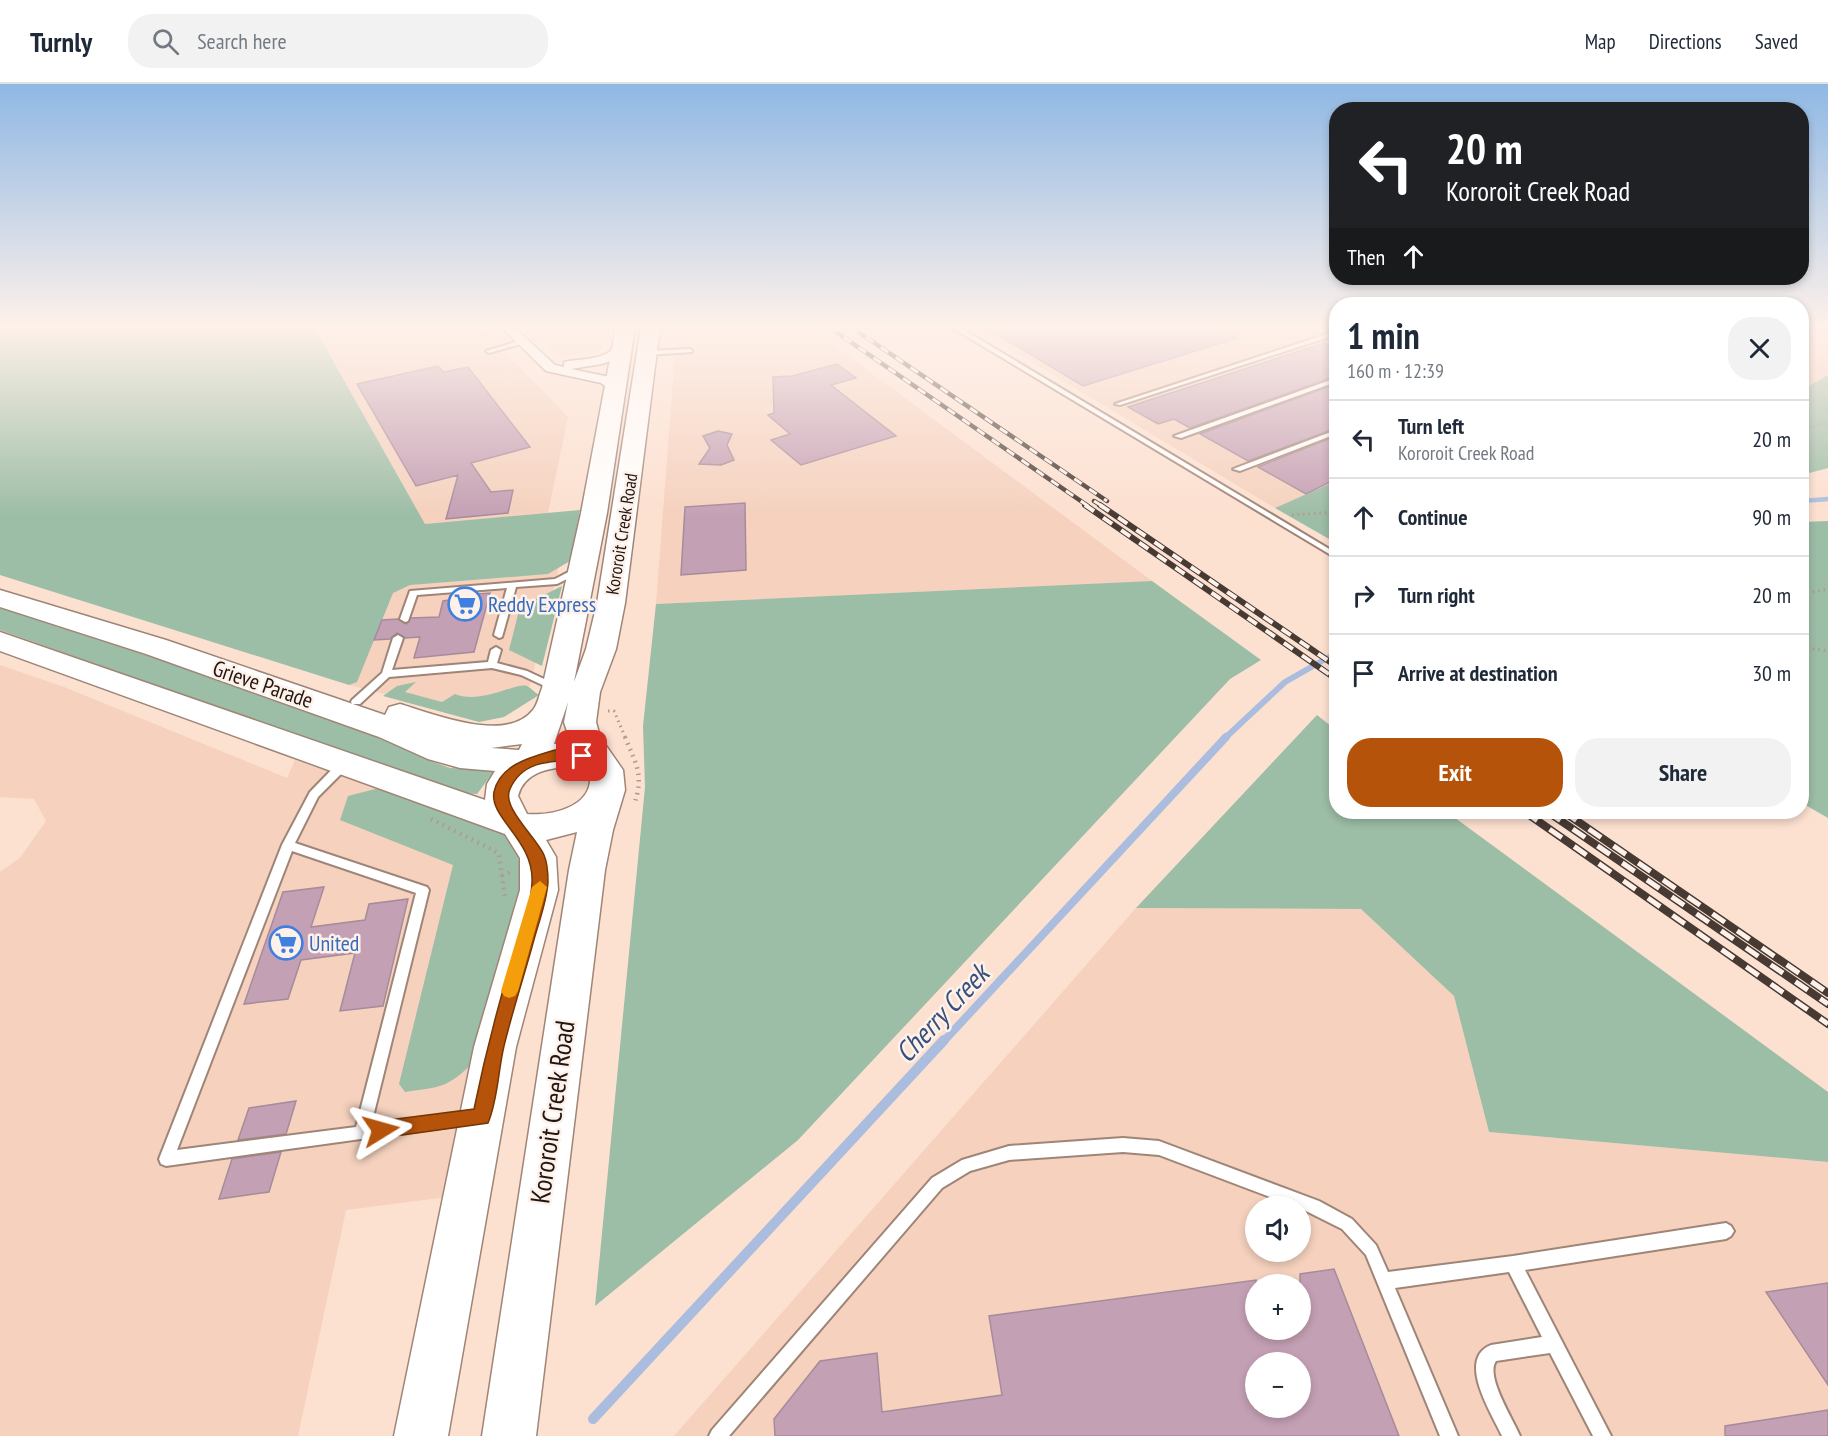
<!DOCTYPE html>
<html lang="en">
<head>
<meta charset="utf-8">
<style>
	body { margin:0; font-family:"PT Sans Narrow",sans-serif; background:#f2f2f3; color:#1f2937; height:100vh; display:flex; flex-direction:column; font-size:22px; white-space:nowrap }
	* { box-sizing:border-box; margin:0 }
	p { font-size:20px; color:#747a83 }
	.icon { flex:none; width:33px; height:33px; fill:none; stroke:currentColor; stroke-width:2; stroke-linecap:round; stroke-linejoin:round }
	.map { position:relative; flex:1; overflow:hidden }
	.sheet { position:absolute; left:1329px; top:213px; width:480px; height:522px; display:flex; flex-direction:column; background:#fff; border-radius:24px; box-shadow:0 3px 9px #0003 }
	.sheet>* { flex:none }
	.hud { position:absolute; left:1329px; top:18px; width:480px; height:183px; border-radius:24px; box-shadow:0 3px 9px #0003; background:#202124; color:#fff; overflow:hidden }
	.tools { position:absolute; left:1245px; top:1112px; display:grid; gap:12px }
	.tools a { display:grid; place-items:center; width:66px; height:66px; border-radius:50%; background:#fff; box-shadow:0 3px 9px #0003; font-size:30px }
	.pin { position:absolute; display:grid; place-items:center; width:51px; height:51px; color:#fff; margin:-26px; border-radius:12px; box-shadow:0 3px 9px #0006 }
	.me { position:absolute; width:66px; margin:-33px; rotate:82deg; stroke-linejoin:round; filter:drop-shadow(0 0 4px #0008) }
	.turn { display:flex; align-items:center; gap:21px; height:126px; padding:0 18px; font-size:27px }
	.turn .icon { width:78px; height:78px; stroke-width:2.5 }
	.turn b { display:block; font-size:42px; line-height:51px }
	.then { display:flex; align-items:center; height:57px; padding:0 18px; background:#0003; gap:12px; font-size:22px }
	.round { display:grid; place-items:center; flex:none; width:63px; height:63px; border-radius:24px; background:#f2f2f3 }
	.head { display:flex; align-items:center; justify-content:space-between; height:102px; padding:0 18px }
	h1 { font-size:36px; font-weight:700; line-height:45px }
	.primary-button { display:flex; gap:12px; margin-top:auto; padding:12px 18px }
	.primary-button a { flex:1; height:69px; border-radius:24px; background:#b45309; color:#fff; font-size:24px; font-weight:700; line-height:69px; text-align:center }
	.primary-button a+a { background:#f2f2f3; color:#1f2937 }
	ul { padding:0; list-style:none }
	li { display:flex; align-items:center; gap:18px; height:78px; padding:0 18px; border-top:2px solid #e0e1e3 }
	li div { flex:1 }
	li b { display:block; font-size:22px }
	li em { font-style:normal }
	header { display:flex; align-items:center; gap:36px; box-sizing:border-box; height:84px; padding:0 30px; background:#fff; border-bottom:2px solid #e0e1e3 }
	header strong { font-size:28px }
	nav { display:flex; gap:33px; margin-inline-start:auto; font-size:21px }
	.search { width:420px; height:54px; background:#f2f2f3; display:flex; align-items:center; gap:15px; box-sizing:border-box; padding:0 21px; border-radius:24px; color:#747a83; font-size:22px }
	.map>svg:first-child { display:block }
	.built { fill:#f5d1be; fill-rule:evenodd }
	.green { fill:#9cbda6 }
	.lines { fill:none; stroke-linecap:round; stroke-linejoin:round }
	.stream-far3 { stroke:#aabdde; stroke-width:4.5 }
	.stream-far2 { stroke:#aabdde; stroke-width:6 }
	.stream-far1 { stroke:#aabdde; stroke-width:8 }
	.stream { stroke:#aabdde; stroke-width:10 }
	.building { fill:#c4a0b4; stroke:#a68b9a; stroke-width:1.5; fill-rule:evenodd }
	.service-casing { stroke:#9f8577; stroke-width:4 }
	.minor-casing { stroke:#9f8577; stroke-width:3 }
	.primary-casing { stroke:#9f8577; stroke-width:3 }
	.path-far2 { stroke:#af9a8e; stroke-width:2; stroke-dasharray:1 3; stroke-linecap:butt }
	.path-far1 { stroke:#af9a8e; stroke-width:3; stroke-dasharray:1.5 4; stroke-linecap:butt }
	.path { stroke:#af9a8e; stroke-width:4.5; stroke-dasharray:1.5 5; stroke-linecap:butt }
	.service { fill:#fff; fill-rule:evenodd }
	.minor { fill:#fff; fill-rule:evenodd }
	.primary { fill:#fff; fill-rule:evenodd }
	.rail-far2-casing { stroke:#473a33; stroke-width:4.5 }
	.rail-far1-casing { stroke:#473a33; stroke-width:6 }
	.rail-casing { stroke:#473a33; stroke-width:8 }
	.rail-far2 { stroke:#fdf1ea; stroke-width:3; stroke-dasharray:9; stroke-linecap:butt }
	.rail-far1 { stroke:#fdf1ea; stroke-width:4; stroke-dasharray:11; stroke-linecap:butt }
	.rail { stroke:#fdf1ea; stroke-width:5; stroke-dasharray:15; stroke-linecap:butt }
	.route { fill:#b45309; stroke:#753606; stroke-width:1.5 }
	.slow { fill:#f59e0b }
	.labels { text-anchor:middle; stroke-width:5; stroke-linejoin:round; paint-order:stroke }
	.far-street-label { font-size:18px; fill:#211712; stroke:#fdf1ea }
	.shop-label { font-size:22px; fill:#366cbe; stroke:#fdf1ea; text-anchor:start }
	.street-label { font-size:22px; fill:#211712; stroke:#fdf1ea }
	.near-street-label { font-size:27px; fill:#211712; stroke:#fdf1ea }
	.near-water-label { font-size:28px; font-style:italic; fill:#364f7c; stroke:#fdf1ea }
</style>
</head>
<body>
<header>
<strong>Turnly</strong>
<div class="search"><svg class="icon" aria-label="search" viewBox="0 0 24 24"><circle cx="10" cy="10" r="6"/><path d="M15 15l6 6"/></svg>Search here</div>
<nav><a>Map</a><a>Directions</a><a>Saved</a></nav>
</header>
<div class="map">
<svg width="1828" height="1352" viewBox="0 0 1828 1352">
	<rect width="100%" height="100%" fill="#fce0d0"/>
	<path class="built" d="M314 243H481L568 333 548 429 425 440Z
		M528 243H606L601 267 559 272Z
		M677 243H809L1152 497 656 520Z
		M973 243H1336V397L1275 424Z
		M1802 243H1828V291L1802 306Z
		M560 479 528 609 482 635 349 601 386 507 408 496Z
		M0 581 64 603 287 694 295 676 429 721 517 768 447 1113 346 1126 298 1352H0V788L20 774 46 737 34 715 0 713Z
		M1136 824 1361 825 1454 912 1489 1048 1828 1078V1352H674ZM1256 1122H1300V1167H1256ZM1256 1200H1300V1245H1256ZM1256 1278H1300V1323H1256Z"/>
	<path class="green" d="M0 243H314L425 440 580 426 570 477 548 490 410 501 393 509 357 598 349 601 0 491Z
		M1828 291V384L1802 391V306Z
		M1336 397V459L1275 424Z
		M1828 437V734L1802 719V438Z
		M1152 497 1261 576 1230 595 798 1056 595 1222 645 703 643 642 656 520Z
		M562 502 542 582 509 566 520 523Z
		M0 524 215 594 384 654 428 676 450 684 495 686 477 710 458 709 0 546Z
		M416 598 405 608 442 618 455 610C480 621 517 598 527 602 531 604 535 609 539 611L504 633 479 638 383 612 397 602Z
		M1317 631 1336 646V728H1447L1828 1008V1078L1489 1048 1454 912 1361 825 1136 824Z
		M379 704 481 740 509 753 517 768 523 794 522 811 474 978C447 1004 441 1003 405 1008L399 1000 453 781 340 736 348 712Z"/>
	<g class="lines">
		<path class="stream-far3" d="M1802 417 1828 415"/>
		<path class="stream-far2" d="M1224 655 1285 598 1336 569"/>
		<path class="stream-far1" d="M943 958 1226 653"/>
		<path class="stream" d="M593 1335 944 956"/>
	</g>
	<path class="building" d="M985 243H1215L1237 254 1083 302Z
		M1324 259 1336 265V292L1190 344 1174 335 1158 340 1128 323Z
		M837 280 856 294 831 301 896 352 801 381 771 356 790 350 768 331 774 329 773 293 792 292Z
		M438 282 443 288 468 283 530 363 471 379 491 408 513 406 508 429 446 435 458 391 416 402 357 300Z
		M1336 300V344L1248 377 1200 350Z
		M718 347 732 350 727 361 734 376 721 381 699 380 710 364 703 352Z
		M1336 352V395L1306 410 1258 383Z
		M745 419 746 486 681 491 685 423Z
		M490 509 474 568 414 574 420 553 405 554 397 549 390 555 374 556 382 536 398 535 406 540 411 534 439 533 443 517 449 516 450 512Z
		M324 803 311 843 365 836 369 820 408 815 383 922 340 927 355 869 301 876 288 915 244 920 283 808Z
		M296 1017 286 1050 238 1056 249 1024Z
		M281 1068 269 1108 219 1115 232 1075Z
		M1334 1185 1399 1352H775L774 1335 820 1277 877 1269 882 1328 1002 1311 989 1232 1256 1196V1245H1300V1190ZM1256 1278H1300V1323H1256Z
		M1828 1199V1301L1766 1208Z
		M1828 1326V1352H1725V1342Z"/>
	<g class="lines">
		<g class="service-casing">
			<path id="service" d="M951 243H959L1336 469V474Z
				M1327 243H1333L1335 251 1120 321 1115 320 1330 249Z
				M522 256 524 257V259L489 269 486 267Z
				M690 265 692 266V268L647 271 644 269 647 267Z
				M1336 294V298L1181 354 1174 352Z
				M1336 346V350L1240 387 1233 385Z
				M580 482 583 483V487L557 500 516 503 502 553 499 554 494 551 507 504 417 511 408 537 405 538 400 535 410 507 555 495Z
				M398 551 403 554 392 586 488 578 491 566 496 563 501 566 497 579 527 587 557 601 559 603 557 605H551L521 591 492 584 389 593 360 620H352L351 618 352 616 382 589 393 554Z
				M345 675 350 679 349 682 318 713 295 759 427 803 429 806 371 1041 472 1027 477 1029 479 1034 477 1039 166 1082 161 1080 159 1075 282 761 310 708 341 676ZM292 767 416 809 356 1043 177 1066Z
				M1123 1054 1159 1057 1319 1117 1352 1135 1376 1161 1388 1188 1513 1172 1726 1139 1731 1142 1734 1147 1731 1152 1726 1155 1525 1186 1611 1352H1593L1550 1269 1496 1277C1485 1292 1513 1335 1520 1352H1502C1492 1330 1456 1275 1491 1261L1542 1253 1509 1188 1395 1204 1458 1352H1440L1366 1171 1342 1145 1300 1124V1122H1294L1159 1071 1123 1068 1009 1076 970 1087 942 1104 729 1352H709L712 1346 932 1094 962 1076 1009 1062Z"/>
		</g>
		<g class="minor-casing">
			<path id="minor" d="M501 243H514L555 281 564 283V278C583 274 607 277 618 259H626L628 262 623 272 602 280 571 285 610 293 619 301 620 314 613 318 608 317 605 302 601 299 546 287Z"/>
		</g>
		<g class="primary-casing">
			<path id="primary" d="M616 243H635L607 429 574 598 586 565 597 519 641 243H660L625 519 616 565 600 608 596 638 600 653 623 686 625 706 613 746 605 786 536 1352H482L569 786 577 748 546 756 556 773 558 806 516 963 448 1352H394L474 963 520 806V774L505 750 0 567V548L485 716 487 700 495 687 460 684 428 675 379 653 146 570 0 523V506L166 556 385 631 389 623 400 620C434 630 506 660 533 626 538 620 539 611 542 604L581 429ZM568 618 564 638 571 660H554ZM522 660 519 666 491 664ZM568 683 583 686 590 691C593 723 552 732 527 730L518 712C524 689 547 684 568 683Z"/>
		</g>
		<path class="path-far2" d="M1802 346 1828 338"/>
		<path class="path-far1" d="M1292 431 1336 428
			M1802 510 1828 505
			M1802 563 1828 567
			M608 627H614L626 655"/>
		<path class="path" d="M625 653C637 682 644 691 634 721
			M431 735 493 766 499 770 502 791 511 788
			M502 791 505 815"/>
		<use href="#service" class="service"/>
		<use href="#minor" class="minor"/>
		<use href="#primary" class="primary"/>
		<g class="rail-far2-casing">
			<path id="rail-far2" d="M829 243 1088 422
				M851 243 1107 417
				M1094 417 1102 422"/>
		</g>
		<g class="rail-far1-casing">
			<path id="rail-far1" d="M1085 421 1336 595
				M1100 421 1336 582"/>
		</g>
		<g class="rail-casing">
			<path id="rail" d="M1525 728 1828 940
				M1548 728 1828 920
				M1564 728 1828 909"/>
		</g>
		<use href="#rail-far2" class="rail-far2"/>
		<use href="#rail-far1" class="rail-far1"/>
		<use href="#rail" class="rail"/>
	</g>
	<linearGradient id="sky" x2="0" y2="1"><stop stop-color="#8fb8e4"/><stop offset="0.56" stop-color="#fef1ea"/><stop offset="1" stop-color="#fef1ea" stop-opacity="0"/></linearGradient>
	<rect width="1828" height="433" fill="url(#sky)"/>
	<path class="route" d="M555 666 582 668 588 672C580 684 528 664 510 705 501 723 536 753 544 771 547 778 548 791 548 798 547 816 540 835 535 852 525 889 513 925 504 962 498 987 498 1015 488 1039L381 1054 375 1052 372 1046 375 1039 381 1037 474 1025C484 976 496 929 510 882 518 855 531 826 532 798 534 756 489 734 494 708 500 680 532 673 555 666Z"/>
	<path class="slow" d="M540 797 547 803 518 907 515 912 509 914 504 912 501 907 532 803Z"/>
	<defs>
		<g id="supermarket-ring" transform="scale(1.725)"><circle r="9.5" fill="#fdf1ea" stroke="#3f7fe0" stroke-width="1.5"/><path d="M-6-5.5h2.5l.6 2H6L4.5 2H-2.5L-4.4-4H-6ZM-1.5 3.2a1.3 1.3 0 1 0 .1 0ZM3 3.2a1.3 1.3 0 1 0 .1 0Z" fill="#3f7fe0"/></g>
	</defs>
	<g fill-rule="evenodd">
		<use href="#supermarket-ring" x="465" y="520"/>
		<use href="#supermarket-ring" x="286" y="859"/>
	</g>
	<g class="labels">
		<g class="far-street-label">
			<text transform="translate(622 450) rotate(-81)" y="6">Kororoit Creek Road</text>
		</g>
		<g class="shop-label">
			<text x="488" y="528">Reddy Express</text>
			<text x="309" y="867">United</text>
		</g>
		<g class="street-label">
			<text transform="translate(263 600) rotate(19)" y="8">Grieve Parade</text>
		</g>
		<g class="near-street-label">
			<text transform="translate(553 1028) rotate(-82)" y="9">Kororoit Creek Road</text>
		</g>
		<g class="near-water-label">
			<text transform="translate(942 929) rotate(-47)" y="10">Cherry Creek</text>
		</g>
	</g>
</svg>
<div class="tools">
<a><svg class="icon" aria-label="sound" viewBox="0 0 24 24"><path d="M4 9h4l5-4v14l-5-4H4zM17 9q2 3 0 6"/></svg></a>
<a>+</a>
<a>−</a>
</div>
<div class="pin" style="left:582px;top:672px;background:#d93025"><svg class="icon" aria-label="arrive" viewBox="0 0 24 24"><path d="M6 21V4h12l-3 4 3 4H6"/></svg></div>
<svg class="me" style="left:381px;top:1046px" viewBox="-20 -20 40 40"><path d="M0-17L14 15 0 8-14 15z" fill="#b45309" stroke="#fff" stroke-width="4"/></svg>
<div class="hud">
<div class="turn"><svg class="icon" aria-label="left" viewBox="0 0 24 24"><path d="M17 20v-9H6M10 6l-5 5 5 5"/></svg><div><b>20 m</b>Kororoit Creek Road</div></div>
<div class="then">Then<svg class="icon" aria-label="ahead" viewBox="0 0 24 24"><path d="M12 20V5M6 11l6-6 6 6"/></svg></div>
</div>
<section class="sheet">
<div class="head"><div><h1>1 min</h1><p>160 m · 12:39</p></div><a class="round"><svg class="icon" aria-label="close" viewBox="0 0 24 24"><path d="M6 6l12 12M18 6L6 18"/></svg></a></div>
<ul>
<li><svg class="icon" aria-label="left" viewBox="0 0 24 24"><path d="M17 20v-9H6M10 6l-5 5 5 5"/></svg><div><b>Turn left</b><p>Kororoit Creek Road</p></div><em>20 m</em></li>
<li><svg class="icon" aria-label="ahead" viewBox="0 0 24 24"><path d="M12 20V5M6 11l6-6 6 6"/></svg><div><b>Continue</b></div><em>90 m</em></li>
<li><svg class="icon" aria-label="right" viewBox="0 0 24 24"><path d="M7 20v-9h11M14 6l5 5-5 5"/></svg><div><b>Turn right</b></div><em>20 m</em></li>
<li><svg class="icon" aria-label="arrive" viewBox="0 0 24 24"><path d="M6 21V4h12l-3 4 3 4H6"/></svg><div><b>Arrive at destination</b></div><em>30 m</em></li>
</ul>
<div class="primary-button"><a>Exit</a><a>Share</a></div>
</section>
</div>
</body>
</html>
